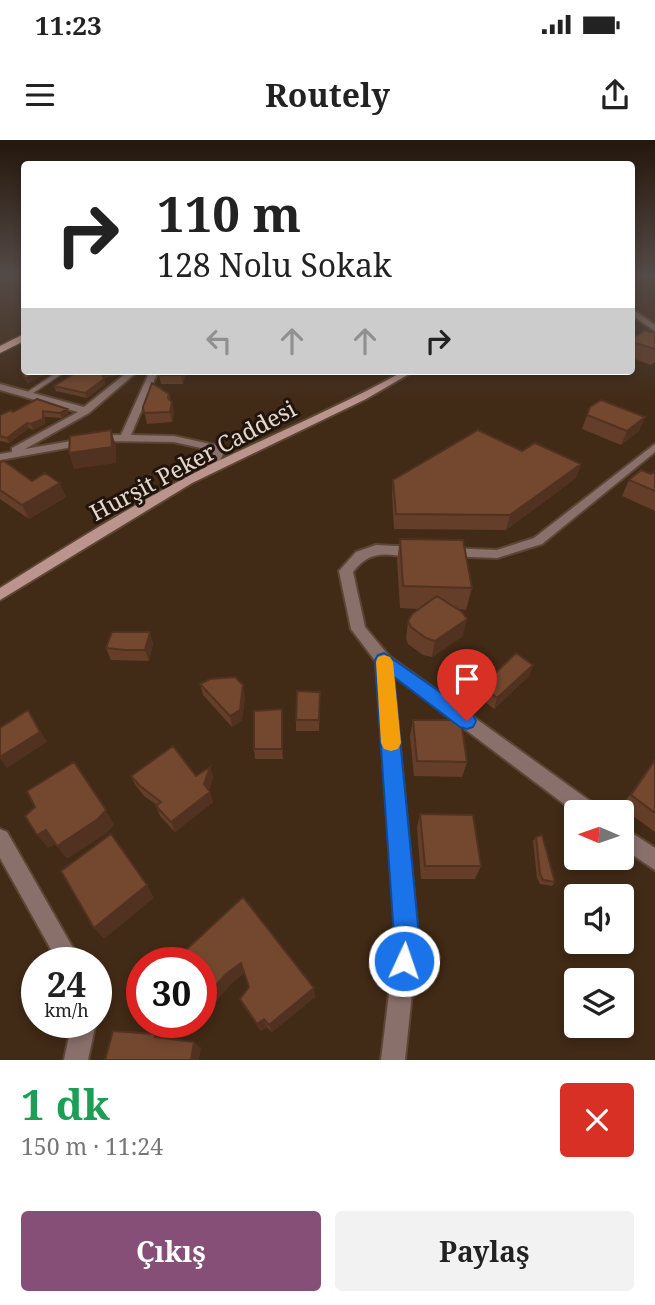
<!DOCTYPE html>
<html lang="tr">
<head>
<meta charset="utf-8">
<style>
	body { margin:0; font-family:"Noto Serif",serif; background:#f2f2f2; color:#222; height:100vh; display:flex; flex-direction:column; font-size:26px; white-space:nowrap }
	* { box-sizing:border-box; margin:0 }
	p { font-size:23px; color:#767676 }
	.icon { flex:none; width:38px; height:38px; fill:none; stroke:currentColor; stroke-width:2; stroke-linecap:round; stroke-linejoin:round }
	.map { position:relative; height:920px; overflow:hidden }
	.sheet { display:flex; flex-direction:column; background:#fff; flex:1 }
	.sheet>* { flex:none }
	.hud { position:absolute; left:21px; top:21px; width:614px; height:214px; border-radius:7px; box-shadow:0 4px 10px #0003; background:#fff; color:#222; overflow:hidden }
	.needle { width:46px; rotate:272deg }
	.fabs { position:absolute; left:564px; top:660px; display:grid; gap:14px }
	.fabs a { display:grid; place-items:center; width:70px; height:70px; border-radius:7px; background:#fff; box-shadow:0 4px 10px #0003; font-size:35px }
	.speed { position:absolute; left:21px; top:807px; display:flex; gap:14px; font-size:35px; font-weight:700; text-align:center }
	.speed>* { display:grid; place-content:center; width:91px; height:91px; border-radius:50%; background:#fff; box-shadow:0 4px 10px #0003; line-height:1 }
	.speed small { font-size:18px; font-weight:400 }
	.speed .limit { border:10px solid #d22; background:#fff; color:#111 }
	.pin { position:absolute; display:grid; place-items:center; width:60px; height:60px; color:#fff; margin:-72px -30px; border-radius:50% 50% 50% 0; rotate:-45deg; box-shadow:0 0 7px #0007 }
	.pin .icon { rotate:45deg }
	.me { position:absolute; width:77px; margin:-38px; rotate:3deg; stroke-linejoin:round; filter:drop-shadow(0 0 5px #0008) }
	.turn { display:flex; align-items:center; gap:24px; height:147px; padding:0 21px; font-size:32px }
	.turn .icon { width:91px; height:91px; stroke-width:2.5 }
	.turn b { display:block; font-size:49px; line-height:60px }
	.lanes { display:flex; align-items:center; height:66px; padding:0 21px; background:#0003; justify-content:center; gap:35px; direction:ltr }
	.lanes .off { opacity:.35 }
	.round { display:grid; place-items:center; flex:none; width:74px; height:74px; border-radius:7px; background:#f2f2f2 }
	.overview { display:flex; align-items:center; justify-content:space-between; height:119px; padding:0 21px }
	h1 { font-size:42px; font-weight:700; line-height:52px; color:#1e9e55 }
	.primary-button { display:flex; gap:14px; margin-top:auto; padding:14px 21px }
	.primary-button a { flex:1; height:80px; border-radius:7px; background:#854f78; color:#fff; font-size:28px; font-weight:700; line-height:80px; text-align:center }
	.primary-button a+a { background:#f2f2f2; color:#222 }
	.status { display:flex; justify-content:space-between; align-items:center; height:49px; padding:0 35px; background:#fff; direction:ltr }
	.status svg { height:19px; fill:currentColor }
	header { display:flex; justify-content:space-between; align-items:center; height:91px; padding:0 21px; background:#fff; font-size:32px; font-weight:700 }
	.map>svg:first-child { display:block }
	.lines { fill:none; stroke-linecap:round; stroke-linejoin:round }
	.lane-casing { stroke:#5b4633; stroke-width:3 }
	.street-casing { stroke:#5b4633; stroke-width:4 }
	.secondary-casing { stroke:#5b4633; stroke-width:4 }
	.primary-casing { stroke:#5b4633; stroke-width:3 }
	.lane { fill:#89706b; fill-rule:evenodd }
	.street { fill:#89706b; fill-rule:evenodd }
	.secondary { fill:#bb948d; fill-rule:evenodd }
	.primary { fill:#e1afa6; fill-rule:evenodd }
	.wall { fill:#643e28 }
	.shaded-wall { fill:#513221 }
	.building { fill:#74482f; stroke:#513221; stroke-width:2 }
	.route { fill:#1a73e8; stroke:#114b97; stroke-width:2 }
	.slow { fill:#f59e0b }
	.labels { text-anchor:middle; stroke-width:6; stroke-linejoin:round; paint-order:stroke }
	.street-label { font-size:23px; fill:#e6d7cb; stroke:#20150d }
</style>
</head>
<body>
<div class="status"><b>11:23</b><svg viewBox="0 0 49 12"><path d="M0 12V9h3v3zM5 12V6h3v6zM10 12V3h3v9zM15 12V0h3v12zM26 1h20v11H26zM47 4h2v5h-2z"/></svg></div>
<header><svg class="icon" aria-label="menu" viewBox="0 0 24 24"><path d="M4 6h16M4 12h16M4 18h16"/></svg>Routely<svg class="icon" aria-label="share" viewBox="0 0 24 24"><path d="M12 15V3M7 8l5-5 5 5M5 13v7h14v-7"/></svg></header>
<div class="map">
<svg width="655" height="920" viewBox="0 0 655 920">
	<rect width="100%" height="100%" fill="#412a16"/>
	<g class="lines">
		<g class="lane-casing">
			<path id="lane" d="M59 231H66L30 255H26V253Z"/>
		</g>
		<g class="street-casing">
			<path id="street" d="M632 135H653L632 138Z
				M632 169 655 185V191L632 175Z
				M129 231H138L89 273 25 309 106 295H121L150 231H158L131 295 174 296 224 307 225 309 216 331 212 332 206 329 214 311 174 302 106 301 0 320V314L12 312V308L78 272 0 250V244L84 267Z
				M655 304V312L542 404 497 418 446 416 440 412 446 408 497 410 534 398Z
				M376 405 416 407 422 411C405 427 378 398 353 432L365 487 389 516 597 666 599 672 576 673 393 535 418 796 405 920H381L396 796 376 522 351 489 339 431 356 412Z
				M621 686 655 708V730L621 707Z
				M0 689 7 692 81 822H58L0 718Z
				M72 882H96L88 920H64Z"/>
		</g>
		<g class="secondary-casing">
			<path id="secondary" d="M404 231H414L366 259 192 343 0 460V448C69 405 138 361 212 324 276 293 341 266 404 231Z"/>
		</g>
		<g class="primary-casing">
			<path id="primary" d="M24 194V201L0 213V206Z"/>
		</g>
		<use href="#lane" class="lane"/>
		<use href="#street" class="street"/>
		<use href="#secondary" class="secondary"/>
		<use href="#primary" class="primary"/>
	</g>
	<path class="wall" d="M655 193V222L651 225 632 218V199Z
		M78 231H121L115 236 104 238 105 244 87 258 56 251 54 246Z
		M161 231H192L191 233H186L183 244H161L159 235Z
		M169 254 174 272 172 282 147 284 143 267Z
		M67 269 68 274 62 278 45 277V284L33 290 29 288 9 303 0 301V275L13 272Z
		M587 275 639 291 621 305 582 289Z
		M522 311 581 324 576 338 506 390 394 389 392 355 393 340Z
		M0 322 32 341 66 357 29 379 0 359Z
		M655 331V371L622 356 629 340 651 334Z
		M400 399 472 448 466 470 459 469 463 496 432 517 423 515 408 504 406 498 408 481 419 469 400 468 397 421Z
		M153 503 149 521 111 520 106 508Z
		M533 525 529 536 494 569 479 557 482 546Z
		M200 544 245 556 242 580 232 587 203 555Z
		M320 562 319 591H296V580Z
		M282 569 283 619H255L254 609Z
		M413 580 467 622 462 637 414 636 410 596Z
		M655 619V692L621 667Z
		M210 627 213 637 209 650 213 662 175 692 160 676 156 666 157 665 144 656 136 646 131 636H196Z
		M420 674 481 726 475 739H421L417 688Z
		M536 697 555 742 552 746 540 744 537 738 533 701Z
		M243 757 315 857 272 892 267 887 261 891 244 867 240 859 249 847 244 833 231 844 207 871Z"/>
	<path class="shaded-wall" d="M40 231H51L27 244 25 239Z
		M114 231H121L115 236 103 239 102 234Z
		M183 231H185L186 233 183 244 181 235Z
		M104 239 105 244 87 258 85 253Z
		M172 262 174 272 172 282 170 272Z
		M67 269 68 274 62 278 60 273Z
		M43 271 45 277V284L33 290 31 284Z
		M645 277 639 291 621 305 627 291Z
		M27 283 29 288 9 303 7 298Z
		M111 290 116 306V323L74 329 69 313Z
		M581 324 576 338 506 390 510 375Z
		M60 343 66 357 29 379 22 365Z
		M467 479 463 496 432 517 435 501Z
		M150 492 153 503 149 521 145 510Z
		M533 525 529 536 494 569 497 558Z
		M243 545 245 556 242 580 232 587 230 576Z
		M282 569 283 580V619L282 609Z
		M28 570 47 602 7 628 0 619V617Z
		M210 627 213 637 207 654 204 644Z
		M210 652 213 662 175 692 171 682Z
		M106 670 114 685 107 693 67 719 57 706Z
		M46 690 57 703 48 708 37 695Z
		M147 745 154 758 104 799 94 788Z
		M241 823 245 832 231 844 207 871 201 862 226 834Z
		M314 848 315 857 272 892 269 885Z
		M264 879 267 887 261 891 257 884Z
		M194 902 201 908 199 920H191Z"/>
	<path class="building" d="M645 190 655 193V209L632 202V199Z
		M24 227V231H40L25 239 20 230Z
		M78 231H114L102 234 104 239 85 253 54 246Z
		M161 231H183L181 235H159Z
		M152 243 169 254 168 258 172 262 170 272 144 273 143 267Z
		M37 259 67 269 60 273 43 271V279L31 284 27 283 7 298 0 296V275L11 270 13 272Z
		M601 260 645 277 627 291 587 275 590 267Z
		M111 290 112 307 69 313 70 296Z
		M478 290 522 311 535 303 581 324 510 375 396 374 393 340Z
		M4 321 32 341 45 333 60 343 22 365 0 350V322Z
		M641 330 651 334 655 331V351L629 340Z
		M400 399 463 400 472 448 403 446Z
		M437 456 462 472 467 479 435 501 426 498 411 487 408 481 412 474Z
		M112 492H150L145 510H125L106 508Z
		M516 513 533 525 497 558 482 546Z
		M235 537 243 545 240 570 230 576 200 544 210 539Z
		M297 551 320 552 319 580H296Z
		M282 569V609H254V571Z
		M28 570 40 592 0 617V588Z
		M413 580H461L467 622 417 621Z
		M173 606 196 636 210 627 204 644 210 652 171 682 156 666 161 662 140 646 131 636Z
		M655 620V673L631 655Z
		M74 622 106 670 98 679 57 706 46 690 37 695 25 676 35 667 27 651Z
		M420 674 473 675 481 726H425Z
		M111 694 147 745 94 788 61 731Z
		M542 695 555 742 543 740 540 734 536 697Z
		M243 757 314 848 269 885 264 879 257 884 240 859 249 847 241 823 226 834 201 862V822H175L174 821Z
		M113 891 154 894 155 897 194 902 191 920H105Z"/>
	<linearGradient id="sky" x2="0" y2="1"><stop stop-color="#24170c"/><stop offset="0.51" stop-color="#544a47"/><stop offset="1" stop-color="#544a47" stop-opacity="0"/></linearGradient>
	<rect width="655" height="264" fill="url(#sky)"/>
	<path class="route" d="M384 513 473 575 476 581 473 587 467 589 460 587 394 537 419 796 413 830 404 833 395 830 392 821 394 796 375 520 378 515Z"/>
	<path class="slow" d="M384 515 390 517 393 522 401 603 398 609 391 611 384 609 381 603 376 522 378 517Z"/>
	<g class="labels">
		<g class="street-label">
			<text transform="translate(193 321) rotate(-28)" y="8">Hurşit Peker Caddesi</text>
		</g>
	</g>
</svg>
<div class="fabs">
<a><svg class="needle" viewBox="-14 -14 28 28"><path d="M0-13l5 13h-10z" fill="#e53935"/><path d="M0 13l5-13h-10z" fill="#767676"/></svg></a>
<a><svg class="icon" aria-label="sound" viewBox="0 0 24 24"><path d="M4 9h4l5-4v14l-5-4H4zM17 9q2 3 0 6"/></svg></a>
<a><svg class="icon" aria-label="layers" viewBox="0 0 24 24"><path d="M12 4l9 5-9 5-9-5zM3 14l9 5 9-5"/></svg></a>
</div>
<div class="speed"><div>24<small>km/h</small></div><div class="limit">30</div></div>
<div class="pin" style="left:467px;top:581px;background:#d93025"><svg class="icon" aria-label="arrive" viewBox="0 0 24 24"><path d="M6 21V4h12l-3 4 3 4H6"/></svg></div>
<svg class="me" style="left:404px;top:821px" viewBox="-20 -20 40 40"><circle r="17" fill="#1a73e8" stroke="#fff" stroke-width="3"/><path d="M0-11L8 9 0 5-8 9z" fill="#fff"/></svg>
<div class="hud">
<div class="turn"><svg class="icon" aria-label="right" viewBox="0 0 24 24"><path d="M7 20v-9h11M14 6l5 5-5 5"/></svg><div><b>110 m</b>128 Nolu Sokak</div></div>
<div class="lanes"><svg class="icon off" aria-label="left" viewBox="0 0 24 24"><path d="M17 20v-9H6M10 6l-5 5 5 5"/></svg><svg class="icon off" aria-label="ahead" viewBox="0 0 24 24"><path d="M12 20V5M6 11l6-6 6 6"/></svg><svg class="icon off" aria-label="ahead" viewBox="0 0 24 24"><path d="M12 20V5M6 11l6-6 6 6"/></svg><svg class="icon" aria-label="right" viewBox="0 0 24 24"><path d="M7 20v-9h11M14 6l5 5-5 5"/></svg></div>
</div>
</div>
<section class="sheet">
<div class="overview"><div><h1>1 dk</h1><p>150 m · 11:24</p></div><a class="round" style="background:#d93025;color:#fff"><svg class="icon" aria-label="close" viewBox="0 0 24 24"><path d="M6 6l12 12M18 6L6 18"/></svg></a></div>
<div class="primary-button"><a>Çıkış</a><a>Paylaş</a></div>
</section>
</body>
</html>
